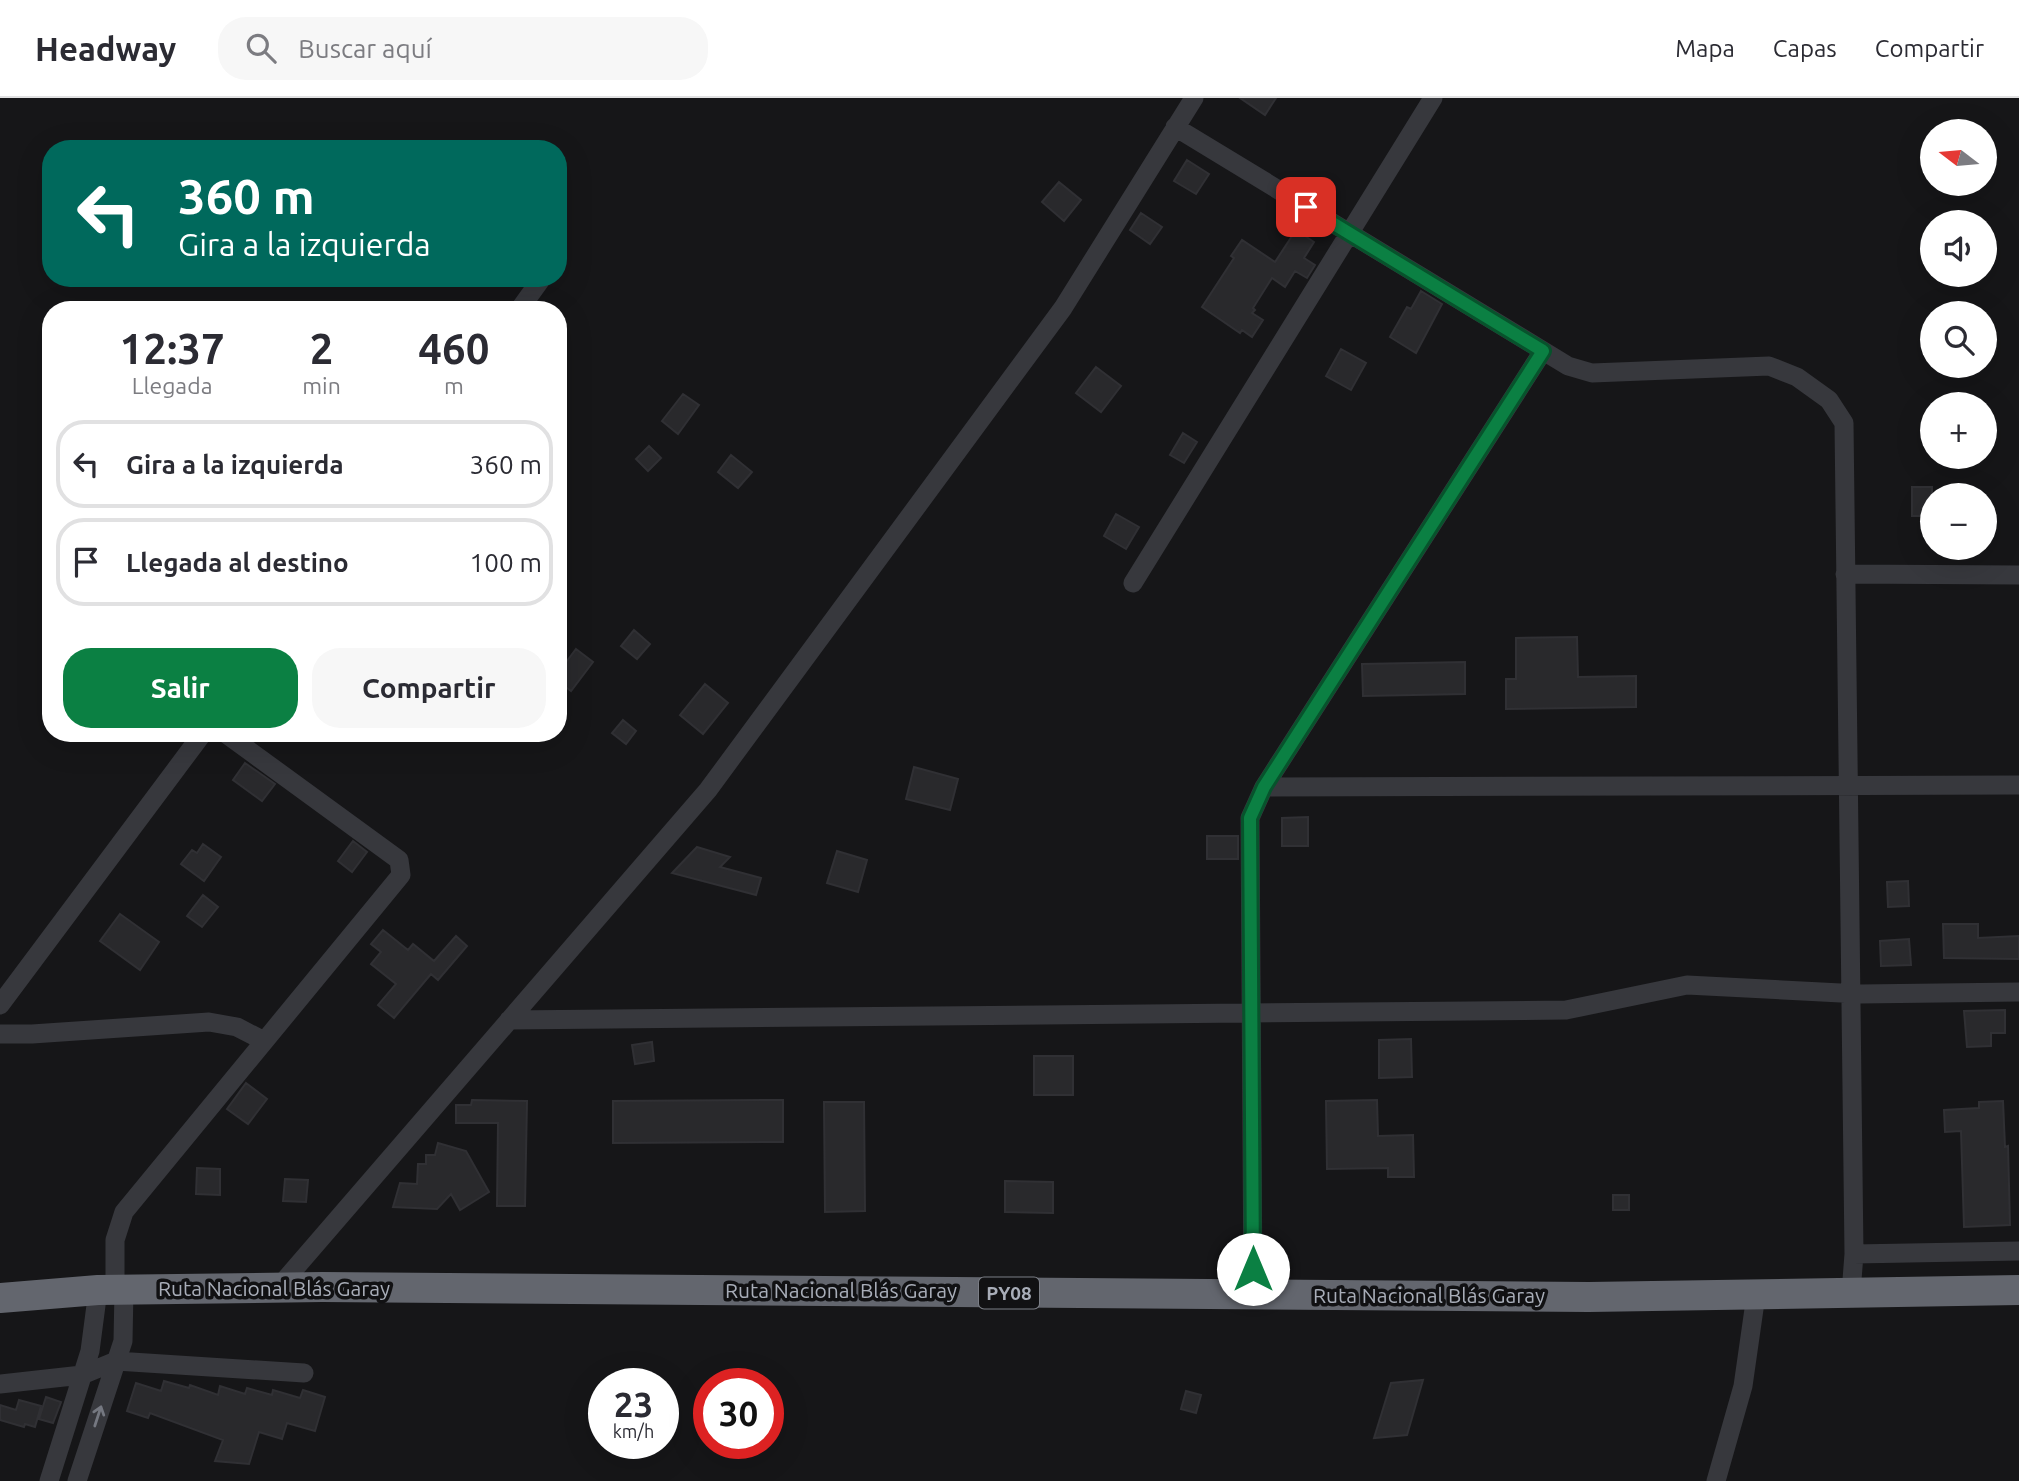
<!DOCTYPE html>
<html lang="es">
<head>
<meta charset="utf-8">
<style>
	body { margin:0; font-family:Ubuntu,sans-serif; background:#f7f7f7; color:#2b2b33; height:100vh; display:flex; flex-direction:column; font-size:26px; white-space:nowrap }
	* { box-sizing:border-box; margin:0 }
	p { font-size:23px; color:#7c7c81 }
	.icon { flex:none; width:38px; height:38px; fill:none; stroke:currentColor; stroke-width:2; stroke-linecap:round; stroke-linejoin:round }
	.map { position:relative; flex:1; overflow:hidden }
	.details { position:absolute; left:42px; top:203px; width:525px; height:441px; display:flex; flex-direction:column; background:#fff; border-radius:28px; box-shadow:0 7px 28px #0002 }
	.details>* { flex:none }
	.banner { position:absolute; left:42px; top:42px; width:525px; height:147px; border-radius:28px; box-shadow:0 7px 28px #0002; background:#00695c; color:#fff; overflow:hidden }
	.needle { width:46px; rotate:286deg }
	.fabs { position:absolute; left:1920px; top:21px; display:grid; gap:14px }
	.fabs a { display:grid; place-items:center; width:77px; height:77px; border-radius:50%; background:#fff; box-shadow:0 7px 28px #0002; font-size:35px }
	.speed { position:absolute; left:588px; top:1270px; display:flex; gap:14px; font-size:35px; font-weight:700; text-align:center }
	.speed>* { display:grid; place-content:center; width:91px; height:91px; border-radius:50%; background:#fff; box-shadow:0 7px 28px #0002; line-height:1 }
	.speed small { font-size:18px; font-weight:400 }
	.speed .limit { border:10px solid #d22; background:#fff; color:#111 }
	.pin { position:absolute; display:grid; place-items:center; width:60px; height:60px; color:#fff; margin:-30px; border-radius:14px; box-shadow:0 4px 10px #0006 }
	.me { position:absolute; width:77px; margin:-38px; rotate:0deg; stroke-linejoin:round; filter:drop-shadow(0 0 5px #0008) }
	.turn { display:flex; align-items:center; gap:24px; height:147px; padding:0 21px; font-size:32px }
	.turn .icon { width:91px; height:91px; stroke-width:2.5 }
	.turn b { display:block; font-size:49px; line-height:60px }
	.eta { display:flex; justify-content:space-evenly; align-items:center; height:119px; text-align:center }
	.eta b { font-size:42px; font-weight:700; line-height:49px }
	.button { display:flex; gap:14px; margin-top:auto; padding:14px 21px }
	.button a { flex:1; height:80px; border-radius:28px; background:#0b8043; color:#fff; font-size:28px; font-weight:700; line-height:80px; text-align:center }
	.button a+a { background:#f7f7f7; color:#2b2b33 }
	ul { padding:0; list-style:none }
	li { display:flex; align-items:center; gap:21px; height:88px; margin:0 14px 10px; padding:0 7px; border:4px solid #e1e1e2; border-radius:28px }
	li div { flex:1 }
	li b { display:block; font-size:26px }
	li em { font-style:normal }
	header { display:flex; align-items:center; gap:42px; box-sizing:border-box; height:98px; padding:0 35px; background:#fff; border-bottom:2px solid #e1e1e2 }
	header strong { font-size:33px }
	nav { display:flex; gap:38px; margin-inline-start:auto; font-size:24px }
	.search { width:490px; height:63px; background:#f7f7f7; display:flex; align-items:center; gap:18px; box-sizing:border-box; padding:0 24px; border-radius:28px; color:#7c7c81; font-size:26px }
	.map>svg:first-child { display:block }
	.building { fill:#29292c; stroke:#303034; stroke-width:2 }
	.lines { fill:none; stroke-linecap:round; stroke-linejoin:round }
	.minor { stroke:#37383d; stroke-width:19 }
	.highway { stroke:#63666e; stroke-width:30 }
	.oneway { stroke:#757881 }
	.route-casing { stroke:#07532c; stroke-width:18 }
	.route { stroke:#0b8043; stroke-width:12 }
	.labels { text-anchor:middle; stroke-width:7; stroke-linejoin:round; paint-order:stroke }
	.shield { fill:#111113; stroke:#7b7e86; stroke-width:2 }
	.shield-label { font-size:19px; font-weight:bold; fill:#a8adb8 }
	.street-label { font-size:21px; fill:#a8adb8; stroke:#111113 }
</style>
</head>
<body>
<header>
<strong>Headway</strong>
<div class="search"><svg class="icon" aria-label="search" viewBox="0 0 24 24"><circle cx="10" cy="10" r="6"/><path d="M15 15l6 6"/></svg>Buscar aquí</div>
<nav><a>Mapa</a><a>Capas</a><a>Compartir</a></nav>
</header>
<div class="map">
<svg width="2019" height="1383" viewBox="0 0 2019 1383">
	<rect width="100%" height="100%" fill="#161618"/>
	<path class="building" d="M1240 0H1276L1265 17Z
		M1187 62 1209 76 1196 96 1174 83Z
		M1059 84 1081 102 1064 123 1042 104Z
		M1141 115 1162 129 1150 146 1130 132Z
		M1296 132 1314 144 1304 160 1315 167 1307 180 1295 173 1285 189 1272 180 1253 210 1255 212 1252 215 1263 222 1252 239 1242 232 1240 235 1202 209 1234 160 1231 158 1242 142 1275 164Z
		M1421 193 1442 206 1416 255 1390 239 1407 209 1411 211Z
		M1341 251 1366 265 1351 292 1326 278Z
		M1096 269 1121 288 1101 314 1076 295Z
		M683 296 699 307 678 336 662 323Z
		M1183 335 1197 344 1184 365 1170 357Z
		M649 348 661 360 648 373 636 361Z
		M731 357 752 374 738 390 718 374Z
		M1912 389H1932V418H1912Z
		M1116 416 1139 429 1126 451 1104 438Z
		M634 532 650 546 637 561 621 548Z
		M1577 539 1578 579 1636 578V609L1506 611V581H1516V540Z
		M576 551 593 564 571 593 558 583V575Z
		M1465 564V596L1363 598 1362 566Z
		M705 586 728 605 703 636 680 617Z
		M623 622 636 633 626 646 612 635Z
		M245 665 275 686 262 703 233 682Z
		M914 669 958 681 950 712 906 701Z
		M1308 719V748H1282V720Z
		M1207 738H1238V761H1207Z
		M353 743 367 754 352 774 338 763Z
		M203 746 221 759 204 783 181 766 192 752 197 755Z
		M697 749 730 759 720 769 761 780 756 797 672 775Z
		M837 753 867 762 858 794 827 785Z
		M1908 783 1909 808 1888 809 1887 784Z
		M203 797 218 809 202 829 187 818Z
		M120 816 159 844 140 872 100 843Z
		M1943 826H1978V840L2019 838V861L1944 860Z
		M383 832 408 852 413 846 434 863 456 838 467 848 438 882 431 876 394 920 378 907 396 886 371 866 381 854 371 846Z
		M1909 841 1911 867 1881 868 1880 843Z
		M2005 912V935H1991V948L1967 949 1964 913Z
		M1411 941 1412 979 1379 980V942Z
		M652 944 654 963 635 966 632 947Z
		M1034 958H1073V997H1034Z
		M246 985 267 1001 248 1026 227 1011Z
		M472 1002 527 1003 525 1108H497L498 1025H456V1007H471Z
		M783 1002V1044L613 1045V1003Z
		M1377 1002 1378 1038 1413 1037 1414 1079H1388V1070L1327 1071 1326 1003Z
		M2003 1003 2005 1049 2008 1048 2010 1127 1964 1129 1961 1033 1945 1034 1944 1012 1979 1010V1004Z
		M824 1004H864L865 1113 825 1114Z
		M438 1045 466 1053 489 1094 460 1112 451 1096 437 1111 393 1109 400 1085 417 1086 418 1066H426V1057H435Z
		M197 1070 220 1071V1097L196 1096Z
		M285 1081 308 1082 306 1104 283 1103Z
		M1005 1083 1053 1084V1115L1005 1114Z
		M1613 1097H1629V1112H1613Z
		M1423 1282 1407 1337 1374 1340 1391 1285Z
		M164 1283 189 1290 190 1287 218 1297 220 1288 245 1296 247 1290 272 1297 273 1292 300 1300 303 1292 325 1299 315 1333 287 1325 282 1341 259 1334 249 1366 215 1363 223 1342 150 1315 148 1320 127 1313 136 1285 161 1293Z
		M1186 1293 1201 1297 1196 1315 1181 1311Z
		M46 1299 61 1304 53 1325 39 1321Z
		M19 1302 41 1308 35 1329 25 1326 24 1329 0 1322V1307L16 1312Z"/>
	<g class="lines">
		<path class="minor" d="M1175 29 1568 268 1592 275 1769 268 1797 279 1829 302 1844 325 1854 1156 1851 1195
			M519 212 542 180
			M1845 476 2019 477
			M1133 485 1433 0
			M1264 689 2019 687
			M0 907 203 635
			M509 922 1566 912 1687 887 1860 896 2019 894
			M0 936H32L209 924 237 929 264 943
			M1854 1156 2019 1153
			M278 1190 708 692 1063 210 1194 0
			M115 1192V1142L124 1114 401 777 399 762 225 635
			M1253 1197 1250 720 1264 689 1543 253
			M0 1286 82 1277 116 1263 304 1275
			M49 1383 90 1253 98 1192
			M77 1383 123 1243 124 1192
			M1716 1383 1743 1288 1756 1197"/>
		<path class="highway" d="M0 1200 98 1192 322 1189 1589 1199 2019 1192"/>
	</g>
	<defs><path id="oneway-shaft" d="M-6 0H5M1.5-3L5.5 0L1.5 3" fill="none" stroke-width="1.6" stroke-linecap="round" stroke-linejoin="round" transform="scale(1.75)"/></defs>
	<use class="oneway" href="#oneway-shaft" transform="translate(98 1318) rotate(-72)"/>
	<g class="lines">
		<g class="route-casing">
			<path id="route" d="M1253 1171 1250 720 1264 689 1543 253 1306 109"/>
		</g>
		<use href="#route" class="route"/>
	</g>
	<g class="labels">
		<rect class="shield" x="979" y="1179.5" width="60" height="31" rx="5"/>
		<g class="shield-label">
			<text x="1009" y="1202">PY08</text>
		</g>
		<g class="street-label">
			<text x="274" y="1198">Ruta Nacional Blás Garay</text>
			<text x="841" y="1200">Ruta Nacional Blás Garay</text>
			<text x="1429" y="1205">Ruta Nacional Blás Garay</text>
		</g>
	</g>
</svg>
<div class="fabs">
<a><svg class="needle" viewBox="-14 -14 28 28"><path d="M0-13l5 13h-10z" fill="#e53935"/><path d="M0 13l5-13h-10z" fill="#7c7c81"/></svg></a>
<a><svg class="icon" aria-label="sound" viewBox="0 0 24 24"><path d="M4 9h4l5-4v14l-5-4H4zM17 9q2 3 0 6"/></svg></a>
<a><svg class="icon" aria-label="search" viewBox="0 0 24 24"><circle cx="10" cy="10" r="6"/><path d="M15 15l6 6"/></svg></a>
<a>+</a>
<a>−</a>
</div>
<div class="speed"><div>23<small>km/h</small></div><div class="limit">30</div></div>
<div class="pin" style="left:1306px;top:109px;background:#d93025"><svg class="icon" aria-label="arrive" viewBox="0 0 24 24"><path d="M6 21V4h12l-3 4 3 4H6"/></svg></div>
<svg class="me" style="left:1253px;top:1171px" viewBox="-20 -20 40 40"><circle r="19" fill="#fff"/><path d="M0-13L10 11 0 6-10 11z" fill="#0b8043"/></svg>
<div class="banner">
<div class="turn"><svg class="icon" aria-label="left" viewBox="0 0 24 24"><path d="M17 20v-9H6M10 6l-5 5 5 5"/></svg><div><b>360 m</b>Gira a la izquierda</div></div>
</div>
<section class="details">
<div class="eta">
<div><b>12:37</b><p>Llegada</p></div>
<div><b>2</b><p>min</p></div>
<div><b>460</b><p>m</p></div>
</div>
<ul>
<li><svg class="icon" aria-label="left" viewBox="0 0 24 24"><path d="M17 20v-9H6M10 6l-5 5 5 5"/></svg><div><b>Gira a la izquierda</b></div><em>360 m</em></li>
<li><svg class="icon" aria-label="arrive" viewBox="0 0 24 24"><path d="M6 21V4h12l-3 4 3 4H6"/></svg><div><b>Llegada al destino</b></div><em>100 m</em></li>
</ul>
<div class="button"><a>Salir</a><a>Compartir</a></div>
</section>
</div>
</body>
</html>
